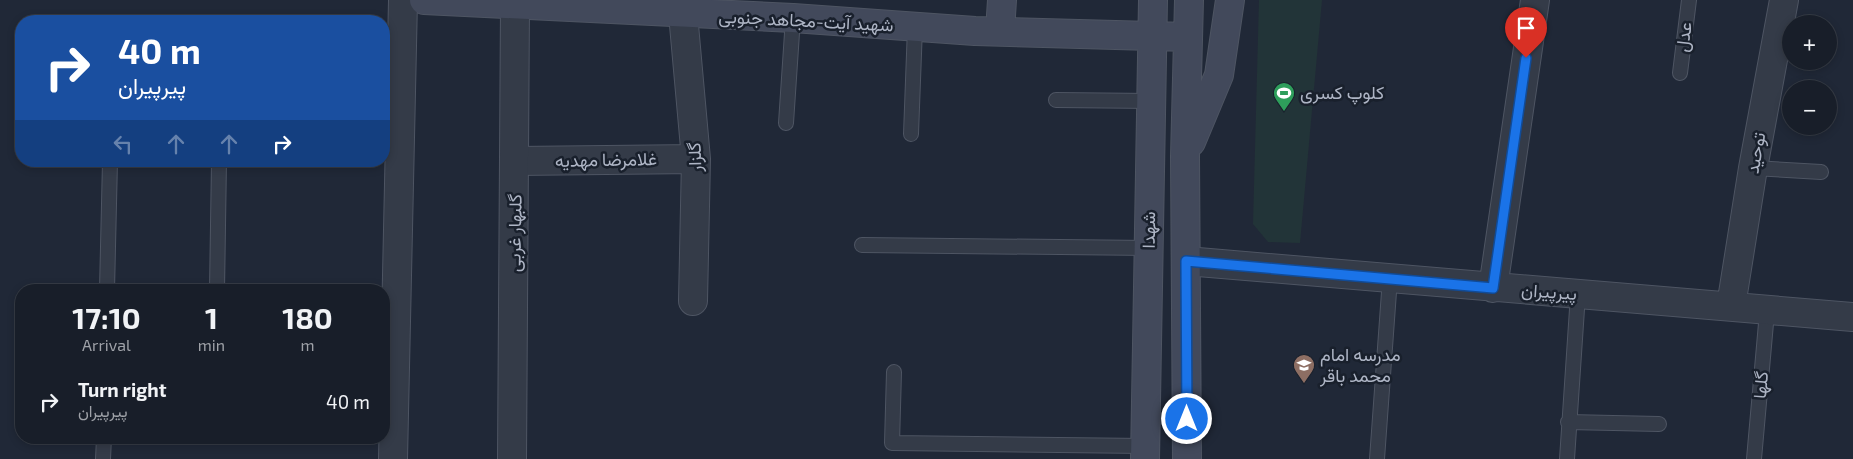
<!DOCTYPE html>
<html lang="en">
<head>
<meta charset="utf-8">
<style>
	body { margin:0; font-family:"Exo 2",Vazirmatn,sans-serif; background:#212731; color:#f1f3f6; height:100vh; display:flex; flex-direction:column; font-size:19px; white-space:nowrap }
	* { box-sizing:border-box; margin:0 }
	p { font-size:16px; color:#9fa2a8 }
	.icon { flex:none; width:28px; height:28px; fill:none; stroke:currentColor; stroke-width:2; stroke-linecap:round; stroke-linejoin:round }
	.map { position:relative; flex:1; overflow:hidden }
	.panel { position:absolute; left:15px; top:284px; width:375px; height:160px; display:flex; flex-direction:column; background:#181e29; border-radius:20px; box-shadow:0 2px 8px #0003,0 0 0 1px #363c46 }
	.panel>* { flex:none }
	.hud { position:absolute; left:15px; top:15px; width:375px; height:152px; border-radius:20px; box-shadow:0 2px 8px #0003,0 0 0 1px #363c46; background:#1a4fa0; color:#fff; overflow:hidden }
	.tools { position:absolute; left:1782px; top:15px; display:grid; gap:10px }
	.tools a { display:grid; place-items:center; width:55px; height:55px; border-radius:50%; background:#181e29; box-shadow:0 2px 8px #0003,0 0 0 1px #363c46; font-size:25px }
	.pin { position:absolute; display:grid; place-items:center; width:42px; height:42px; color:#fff; margin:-51px -21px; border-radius:50% 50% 50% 0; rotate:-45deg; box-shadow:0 0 5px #0007 }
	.pin .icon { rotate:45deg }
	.me { position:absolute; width:55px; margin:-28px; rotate:0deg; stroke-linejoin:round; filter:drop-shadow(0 0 4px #0008) }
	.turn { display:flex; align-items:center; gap:18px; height:105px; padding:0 20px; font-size:22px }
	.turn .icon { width:65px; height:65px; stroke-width:2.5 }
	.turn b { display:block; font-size:35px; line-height:42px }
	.lanes { display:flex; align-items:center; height:48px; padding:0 20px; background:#0003; justify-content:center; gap:25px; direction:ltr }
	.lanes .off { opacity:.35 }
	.eta { display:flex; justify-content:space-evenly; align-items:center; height:85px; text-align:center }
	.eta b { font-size:30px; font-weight:700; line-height:35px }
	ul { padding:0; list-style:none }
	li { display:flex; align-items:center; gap:15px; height:65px; padding:0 20px }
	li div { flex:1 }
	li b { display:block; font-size:19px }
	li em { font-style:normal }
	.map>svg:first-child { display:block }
	.green { fill:#223438 }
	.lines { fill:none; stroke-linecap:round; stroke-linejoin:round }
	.service-casing { stroke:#4e5563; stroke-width:16 }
	.minor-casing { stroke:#4e5563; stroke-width:30 }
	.tertiary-casing { stroke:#4e5563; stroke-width:30 }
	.secondary-casing { stroke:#4e5563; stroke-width:30 }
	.service { stroke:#343b48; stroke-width:14 }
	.minor { stroke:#343b48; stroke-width:28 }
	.tertiary { stroke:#343b48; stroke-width:28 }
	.secondary { stroke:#42495b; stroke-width:28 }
	.route-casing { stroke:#114b97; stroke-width:12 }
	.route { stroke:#1a73e8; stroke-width:9 }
	.labels { text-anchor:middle; stroke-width:5; stroke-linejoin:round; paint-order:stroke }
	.street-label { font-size:18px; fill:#aeb5c5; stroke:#19202c }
	.poi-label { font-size:18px; fill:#aeb5c5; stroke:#19202c; text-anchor:start }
</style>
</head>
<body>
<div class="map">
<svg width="1853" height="459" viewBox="0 0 1853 459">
	<rect width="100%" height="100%" fill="#202837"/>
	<path class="green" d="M1259 0H1322L1300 243 1268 242 1253 224Z"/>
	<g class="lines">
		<g class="service-casing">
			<path id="service" d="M1680 73 1689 0
				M1056 100 1152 101
				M786 123 793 18
				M911 134 915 27
				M1753 168 1821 172
				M862 245 1149 248
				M107 290 110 161
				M217 290 219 161
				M894 372 892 443 1145 446
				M1568 422 1659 424
				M103 459 104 438
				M1377 459 1390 278
				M1567 459 1578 294
				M1754 459 1767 312"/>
		</g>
		<g class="minor-casing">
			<path id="minor" d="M683 14 696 159 693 301
				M516 161 696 159
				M1186 261 1853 317
				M1493 288 1535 0
				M1731 306 1753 168 1784 0
				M393 459 403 0"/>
		</g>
		<g class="tertiary-casing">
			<path id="tertiary" d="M512 459 515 6"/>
		</g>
		<g class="secondary-casing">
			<path id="secondary" d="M424 0 793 18 975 31 1188 37
				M1000 31 1002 0
				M1191 142 1219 75 1230 0
				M1145 459 1153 0
				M1187 459 1185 157 1189 0"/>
		</g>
		<use href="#service" class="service"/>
		<use href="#minor" class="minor"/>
		<use href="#tertiary" class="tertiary"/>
		<use href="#secondary" class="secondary"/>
	</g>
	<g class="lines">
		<g class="route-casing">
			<path id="route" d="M1187 419 1186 261 1493 288 1526 58"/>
		</g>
		<use href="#route" class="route"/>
	</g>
	<defs>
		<g id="stadium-pin" transform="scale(1.125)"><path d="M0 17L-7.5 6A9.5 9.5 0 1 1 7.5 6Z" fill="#2e9e5b" stroke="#19202c"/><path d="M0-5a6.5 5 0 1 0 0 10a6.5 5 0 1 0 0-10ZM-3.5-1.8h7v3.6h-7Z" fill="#fff"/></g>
		<g id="school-pin" transform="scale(1.125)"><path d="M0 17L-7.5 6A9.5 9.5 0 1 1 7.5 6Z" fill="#8d6e63" stroke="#19202c"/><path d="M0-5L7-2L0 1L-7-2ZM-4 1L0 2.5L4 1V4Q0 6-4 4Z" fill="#fff"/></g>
	</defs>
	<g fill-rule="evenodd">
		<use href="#stadium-pin" x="1284" y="93"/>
		<use href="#school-pin" x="1304" y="365"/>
	</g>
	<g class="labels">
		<g class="street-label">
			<text transform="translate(806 21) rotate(3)" y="6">شهید آیت-مجاهد جنوبی</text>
			<text transform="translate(1684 37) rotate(-83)" y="6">عدل</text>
			<text transform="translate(1756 153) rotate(-80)" y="6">توحید</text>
			<text transform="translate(695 157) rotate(-92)" y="6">گلزار</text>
			<text transform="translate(606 160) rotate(-1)" y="6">غلامرضا مهدیه</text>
			<text transform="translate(1149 230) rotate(-89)" y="6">شهدا</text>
			<text transform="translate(515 233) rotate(-89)" y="6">گلبهار غربی</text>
			<text transform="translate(1549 292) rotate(4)" y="6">پیرپیران</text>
			<text transform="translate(1761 385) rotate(-85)" y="6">گلها</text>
		</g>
		<g class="poi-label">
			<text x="1300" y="99">کلوپ کسری</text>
			<text x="1320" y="361">مدرسه امام<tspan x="1320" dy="21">محمد باقر</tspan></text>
		</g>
	</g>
</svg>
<div class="tools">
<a>+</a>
<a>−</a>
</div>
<div class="pin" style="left:1526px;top:58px;background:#d93025"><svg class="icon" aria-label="arrive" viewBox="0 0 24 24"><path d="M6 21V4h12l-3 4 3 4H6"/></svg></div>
<svg class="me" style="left:1187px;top:419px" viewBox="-20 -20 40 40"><circle r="17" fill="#1a73e8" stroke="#fff" stroke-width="3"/><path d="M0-11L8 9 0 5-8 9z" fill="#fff"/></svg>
<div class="hud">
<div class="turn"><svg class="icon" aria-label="right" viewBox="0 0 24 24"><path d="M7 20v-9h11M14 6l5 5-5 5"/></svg><div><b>40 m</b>پیرپیران</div></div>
<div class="lanes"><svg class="icon off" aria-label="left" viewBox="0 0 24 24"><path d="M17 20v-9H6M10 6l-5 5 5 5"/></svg><svg class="icon off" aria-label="ahead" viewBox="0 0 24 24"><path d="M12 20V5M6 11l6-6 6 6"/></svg><svg class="icon off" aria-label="ahead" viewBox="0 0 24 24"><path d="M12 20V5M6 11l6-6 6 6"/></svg><svg class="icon" aria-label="right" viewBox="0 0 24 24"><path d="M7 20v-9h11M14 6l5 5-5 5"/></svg></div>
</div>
<section class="panel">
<div class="eta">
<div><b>17:10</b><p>Arrival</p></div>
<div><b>1</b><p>min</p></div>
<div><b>180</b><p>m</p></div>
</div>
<ul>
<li><svg class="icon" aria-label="right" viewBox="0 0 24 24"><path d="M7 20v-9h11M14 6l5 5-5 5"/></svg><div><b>Turn right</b><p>پیرپیران</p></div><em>40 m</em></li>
</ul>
</section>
</div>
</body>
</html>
